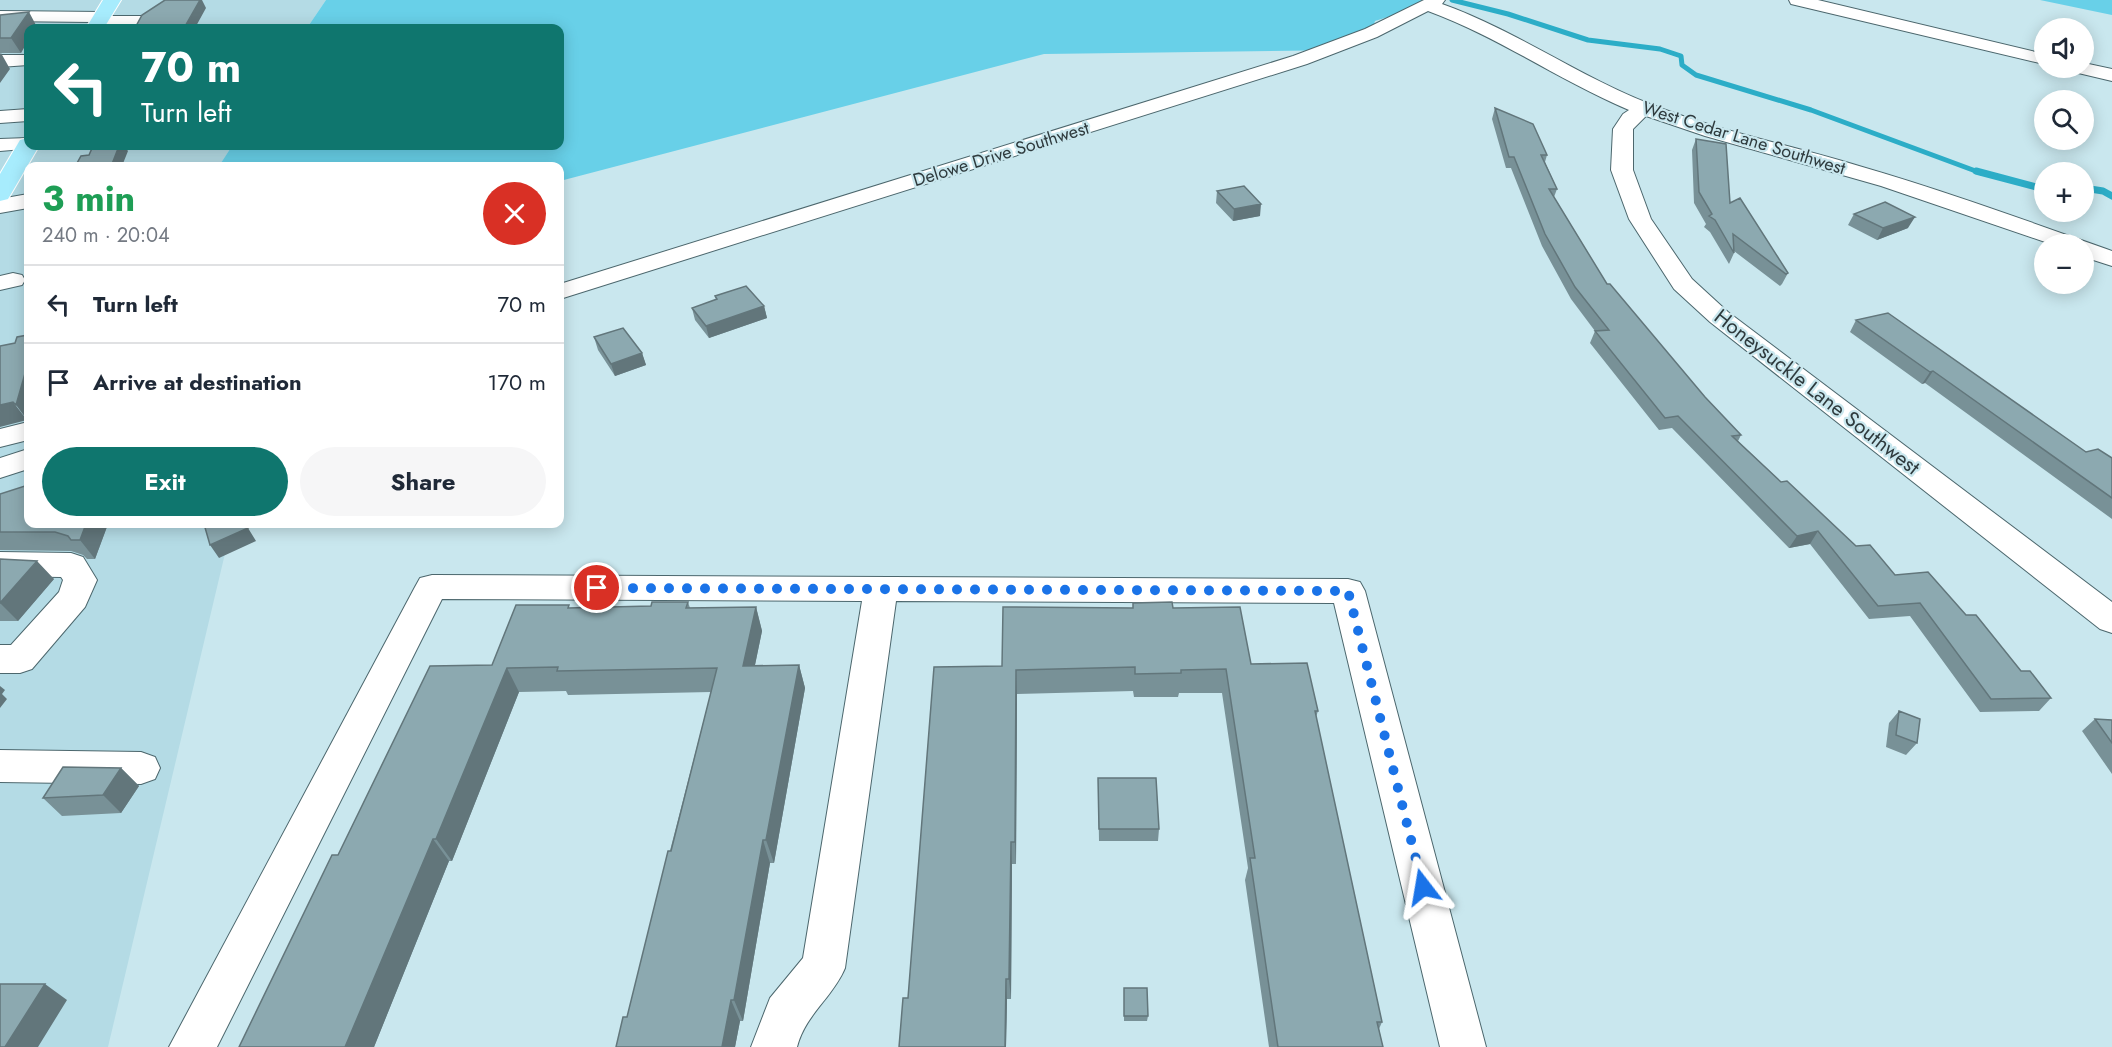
<!DOCTYPE html>
<html lang="en">
<head>
<meta charset="utf-8">
<style>
	body { margin:0; font-family:Jost,sans-serif; background:#f6f6f7; color:#1f2937; height:100vh; display:flex; flex-direction:column; font-size:22px; white-space:nowrap }
	* { box-sizing:border-box; margin:0 }
	p { font-size:20px; color:#747a83 }
	.icon { flex:none; width:33px; height:33px; fill:none; stroke:currentColor; stroke-width:2; stroke-linecap:round; stroke-linejoin:round }
	.map { position:relative; flex:1; overflow:hidden }
	.details { position:absolute; left:24px; top:162px; width:540px; height:366px; display:flex; flex-direction:column; background:#fff; border-radius:12px; box-shadow:0 3px 15px #0003 }
	.details>* { flex:none }
	.hud { position:absolute; left:24px; top:24px; width:540px; height:126px; border-radius:12px; box-shadow:0 3px 15px #0003; background:#0f766e; color:#fff; overflow:hidden }
	.fabs { position:absolute; left:2034px; top:18px; display:grid; gap:12px }
	.fabs a { display:grid; place-items:center; width:60px; height:60px; border-radius:50%; background:#fff; box-shadow:0 3px 15px #0003; font-size:30px }
	.pin { position:absolute; display:grid; place-items:center; width:51px; height:51px; color:#fff; margin:-26px; border:3px solid #fff; border-radius:50%; box-shadow:0 2px 6px #0007 }
	.me { position:absolute; width:66px; margin:-33px; rotate:346deg; stroke-linejoin:round; filter:drop-shadow(0 0 4px #0008) }
	.turn { display:flex; align-items:center; gap:21px; height:126px; padding:0 18px; font-size:27px }
	.turn .icon { width:78px; height:78px; stroke-width:2.5 }
	.turn b { display:block; font-size:42px; line-height:51px }
	.round { display:grid; place-items:center; flex:none; width:63px; height:63px; border-radius:32px; background:#f6f6f7 }
	.summary { display:flex; align-items:center; justify-content:space-between; height:102px; padding:0 18px }
	h1 { font-size:36px; font-weight:700; line-height:45px; color:#1e9e55 }
	.action { display:flex; gap:12px; margin-top:auto; padding:12px 18px }
	.action a { flex:1; height:69px; border-radius:36px; background:#0f766e; color:#fff; font-size:24px; font-weight:700; line-height:69px; text-align:center }
	.action a+a { background:#f6f6f7; color:#1f2937 }
	ul { padding:0; list-style:none }
	li { display:flex; align-items:center; gap:18px; height:78px; padding:0 18px; border-top:2px solid #e0e1e3 }
	li div { flex:1 }
	li b { display:block; font-size:22px }
	li em { font-style:normal }
	.map>svg:first-child { display:block }
	.built { fill:#b4dbe5 }
	.green { fill:#68d0e8 }
	.lines { fill:none; stroke-linecap:round; stroke-linejoin:round }
	.stream-far1 { stroke:#2cadc7; stroke-width:5 }
	.stream { stroke:#2cadc7; stroke-width:7 }
	.minor-casing { stroke:#4c676d; stroke-width:2 }
	.major-casing { stroke:#fff; stroke-width:2 }
	.minor { fill:#fff; fill-rule:evenodd }
	.major { fill:#a7ecfd; fill-rule:evenodd }
	.wall { fill:#789197 }
	.shaded-wall { fill:#62767b }
	.building { fill:#8ca9b0; stroke:#62767b; stroke-width:1.5 }
	.route { stroke:#1a73e8; stroke-width:10; stroke-dasharray:0 18 }
	.labels { text-anchor:middle; stroke-width:4.5; stroke-linejoin:round; paint-order:stroke }
	.far-street-label { font-size:18px; fill:#2f3b3e; stroke:#c9e7ee }
	.street-label { font-size:21px; fill:#2f3b3e; stroke:#c9e7ee }
</style>
</head>
<body>
<div class="map">
<svg width="2112" height="1047" viewBox="0 0 2112 1047">
	<rect width="100%" height="100%" fill="#c9e7ee"/>
	<path class="built" d="M0 0H326L307 28H28V146H232L219 166H28V524H232L108 1047H0Z"/>
	<path class="green" d="M326 0H1442L1375 21 1370 38 1346 50 1044 54 560 181V166H219L232 146H560V28H307Z
		M2040 0H2112V15Z"/>
	<g class="lines">
		<path class="stream-far1" d="M1452 0 1508 14 1588 40 1660 49 1681 56 1682 65 1696 75 1811 110 1981 173"/>
		<path class="stream" d="M1976 171 2044 189
			M2084 188 2103 191 2112 196"/>
		<g class="minor-casing">
			<path id="minor" d="M1424 0H1445L1442 4C1515 30 1578 76 1650 104 1718 131 1790 145 1859 166 1945 191 2030 222 2112 251V266L2084 257V244H2051L1881 186 1705 136 1646 116 1633 129V170L1651 219 1692 279 1728 312 2112 602V633L2100 629 1710 322 1674 289 1629 219 1611 170 1613 129 1623 114 1629 110C1560 81 1499 37 1428 11L1377 37 1307 64 560 299V284L1293 56 1365 29Z
				M1789 0H1818L2044 54V64L1791 4Z
				M0 11 102 12 110 16H146L149 20 146 24 140 25 100 26 92 22 0 21Z
				M0 55H28V65L0 67Z
				M2084 63 2112 69V81L2074 72 2072 68H2084Z
				M28 109V121L0 123V111Z
				M28 138V146H37L35 148 0 151V139Z
				M28 194V208L0 213V199Z
				M13 273 22 275 25 280 22 285 0 290V276Z
				M28 422V440L0 447V429Z
				M28 449V469L0 478V458Z
				M0 552 71 553 83 557 97 580 85 607 32 669 20 673H0V645H11L59 592 63 580 61 577 0 576Z
				M432 575 1348 579 1360 582 1365 591 1486 1047H1440L1334 603 896 601 845 968C833 997 805 1015 797 1047H751L770 998 803 958 862 601 442 599 217 1047H169L415 587 420 578Z
				M0 750 141 752 155 757 160 768 155 779 141 784 0 782Z"/>
		</g>
		<g class="major-casing">
			<path id="major" d="M103 0H121L104 28H86Z
				M28 138V146H39L8 199 0 201V174L20 140Z"/>
		</g>
		<use href="#minor" class="minor"/>
		<use href="#major" class="major"/>
	</g>
	<path class="wall" d="M0 15 37 27 36 28H28L21 53H0Z
		M1495 108 1547 155 1545 162 1557 189 1554 197 1607 284 1705 397 1741 435 1738 441 1781 482 1856 546 1895 575 1966 615 2021 671 2051 698 2039 711 1980 712 1910 616 1869 619 1810 544 1789 548 1672 428 1659 430 1590 343 1595 331 1571 299 1542 246 1511 168H1506L1492 119Z
		M1696 139 1730 203 1788 273 1782 284 1780 286 1734 251V253L1729 264 1710 232 1704 227 1706 224 1694 203 1692 150Z
		M1217 191 1260 216 1233 221 1216 203Z
		M1854 214 1908 228 1877 240 1848 225Z
		M715 296 764 306 767 318 709 338 695 320 692 308 716 300Z
		M1856 320 2086 452 2112 458V519L1925 383 1922 384 1850 332Z
		M594 337 642 353 646 365 615 376 598 350Z
		M0 494 108 524 95 559H87L83 555 71 551 0 550Z
		M0 559 54 579 18 621H0Z
		M688 602 690 608 756 607 762 631 755 665H799L805 688 774 863H770L743 1021H740L735 1047H616L627 1017 711 692 568 695 566 691 519 692 452 861H449L374 1047H239L338 855 492 665 570 608 651 606Z
		M1133 603 1173 608 1318 711 1316 717 1382 1022 1379 1029 1383 1047H1269L1245 880 1248 868 1222 693H1179L1178 697H1134L1133 691 1017 694 1016 864H1012L1011 999H1007L1006 1047H899L908 998 1002 666 1133 608Z
		M1899 711 1917 743 1906 755 1886 747 1889 723Z
		M2095 719 2112 720V774L2082 731Z
		M121 768 139 786 121 813 62 816 43 798Z
		M1098 778 1159 829 1158 841H1099Z
		M1124 988 1148 1016 1147 1021H1124Z"/>
	<path class="shaded-wall" d="M200 0H202L206 8 195 28H184Z
		M29 12 37 27 36 28H28V41L21 53 11 38Z
		M1 53 10 69 0 83V54Z
		M119 146H124L128 151 122 166H108Z
		M1261 204 1260 216 1233 221 1234 209Z
		M1915 217 1908 228 1877 240 1883 228Z
		M764 306 767 318 709 338 706 326Z
		M642 353 646 365 615 376 611 364Z
		M28 363V421L16 405Z
		M1933 371 1925 383 1922 384 1930 372Z
		M13 402 27 420 0 427V405Z
		M86 524H108L95 559 80 540Z
		M244 524H246L248 528 256 541 219 558 210 545Z
		M1818 531 1810 544 1789 548 1797 536Z
		M37 561 54 579 18 621 0 603Z
		M756 607 762 631 750 689 743 666Z
		M799 665 805 688 774 863 766 840Z
		M507 668 519 692 452 861 436 839Z
		M1016 670 1017 694 1016 864 1015 842Z
		M0 686 5 690 2 694 7 699 0 708Z
		M121 768 139 786 121 813 103 795Z
		M433 839 449 861 374 1047H345Z
		M763 840 770 863 743 1021 734 1000Z
		M1011 842 1012 864 1011 999 1009 979Z
		M1006 979 1007 999 1006 1047H1005Z
		M45 984 67 1000 38 1047H5Z
		M731 1000 740 1021 735 1047H722Z"/>
	<path class="building" d="M165 0H200L184 28H135L142 15Z
		M29 12 11 38H0V15Z
		M1495 108 1533 124 1547 155H1541L1557 189H1549L1607 284H1610L1705 397 1741 435 1732 436 1781 482 1787 481 1856 546 1870 545 1895 575 1928 572 1966 615H1976L2021 671H2030L2051 698 1991 699 1920 603 1878 606 1818 531 1797 536 1678 416 1665 418 1595 331 1609 330 1575 287 1545 234 1514 157H1509Z
		M1696 139 1726 144 1730 203 1740 198 1788 273 1786 274 1733 234 1734 253 1715 220 1709 216 1712 214 1699 192Z
		M93 146H119L112 164H109L108 166H61V165L77 163 81 156 89 155Z
		M1244 186 1261 204 1234 209 1217 191Z
		M1885 202 1915 217 1883 228 1854 214Z
		M746 286 764 306 706 326 692 308 717 299 715 296Z
		M1888 313 2086 452 2098 449 2112 458V498L1933 371 1930 372 1856 320Z
		M623 328 642 353 611 364 594 337Z
		M28 335V363L16 405 13 402 0 405V346L15 343 17 337Z
		M28 485V524H86L80 540H71L68 536 55 532H0V494Z
		M204 524H244L248 528 210 545Z
		M0 559 37 561 0 603Z
		M652 602H688L686 608 756 607 743 666 799 665 766 840H763L734 1000H731L722 1047H616L623 1017H627L668 851H671L717 668 557 671 558 667 507 668 436 839H433L345 1047H239L332 855H338L430 666 492 665 516 605H569L568 608 651 606Z
		M1172 602 1173 608 1240 607 1251 664 1307 663 1318 711H1315L1382 1022H1377L1383 1047H1278L1250 858H1255L1226 669 1181 670V673L1135 674V667L1016 670 1015 842H1011L1009 979H1006L1005 1047H899L903 998H908L934 667 1002 666 1003 607 1133 608V603Z
		M1899 711 1920 719 1917 743 1896 735Z
		M2095 719 2112 720V743Z
		M63 767 121 768 103 795 43 798Z
		M1098 778H1156L1159 829H1099Z
		M0 984H45L5 1047H0Z
		M1124 988H1147L1148 1016H1124Z"/>
	<g class="lines">
		<path class="route" d="M597 588 1348 591 1423 887"/>
	</g>
	<g class="labels">
		<g class="far-street-label">
			<text transform="translate(1744 138) rotate(17)" y="6">West Cedar Lane Southwest</text>
			<text transform="translate(1001 154) rotate(-17)" y="6">Delowe Drive Southwest</text>
		</g>
		<g class="street-label">
			<text transform="translate(1817 392) rotate(38)" y="7">Honeysuckle Lane Southwest</text>
		</g>
	</g>
</svg>
<div class="fabs">
<a><svg class="icon" aria-label="sound" viewBox="0 0 24 24"><path d="M4 9h4l5-4v14l-5-4H4zM17 9q2 3 0 6"/></svg></a>
<a><svg class="icon" aria-label="search" viewBox="0 0 24 24"><circle cx="10" cy="10" r="6"/><path d="M15 15l6 6"/></svg></a>
<a>+</a>
<a>−</a>
</div>
<div class="pin" style="left:597px;top:588px;background:#d93025"><svg class="icon" aria-label="arrive" viewBox="0 0 24 24"><path d="M6 21V4h12l-3 4 3 4H6"/></svg></div>
<svg class="me" style="left:1423px;top:887px" viewBox="-20 -20 40 40"><path d="M0-17L14 15 0 8-14 15z" fill="#1a73e8" stroke="#fff" stroke-width="4"/></svg>
<div class="hud">
<div class="turn"><svg class="icon" aria-label="left" viewBox="0 0 24 24"><path d="M17 20v-9H6M10 6l-5 5 5 5"/></svg><div><b>70 m</b>Turn left</div></div>
</div>
<section class="details">
<div class="summary"><div><h1>3 min</h1><p>240 m · 20:04</p></div><a class="round" style="background:#d93025;color:#fff"><svg class="icon" aria-label="close" viewBox="0 0 24 24"><path d="M6 6l12 12M18 6L6 18"/></svg></a></div>
<ul>
<li><svg class="icon" aria-label="left" viewBox="0 0 24 24"><path d="M17 20v-9H6M10 6l-5 5 5 5"/></svg><div><b>Turn left</b></div><em>70 m</em></li>
<li><svg class="icon" aria-label="arrive" viewBox="0 0 24 24"><path d="M6 21V4h12l-3 4 3 4H6"/></svg><div><b>Arrive at destination</b></div><em>170 m</em></li>
</ul>
<div class="action"><a>Exit</a><a>Share</a></div>
</section>
</div>
</body>
</html>
